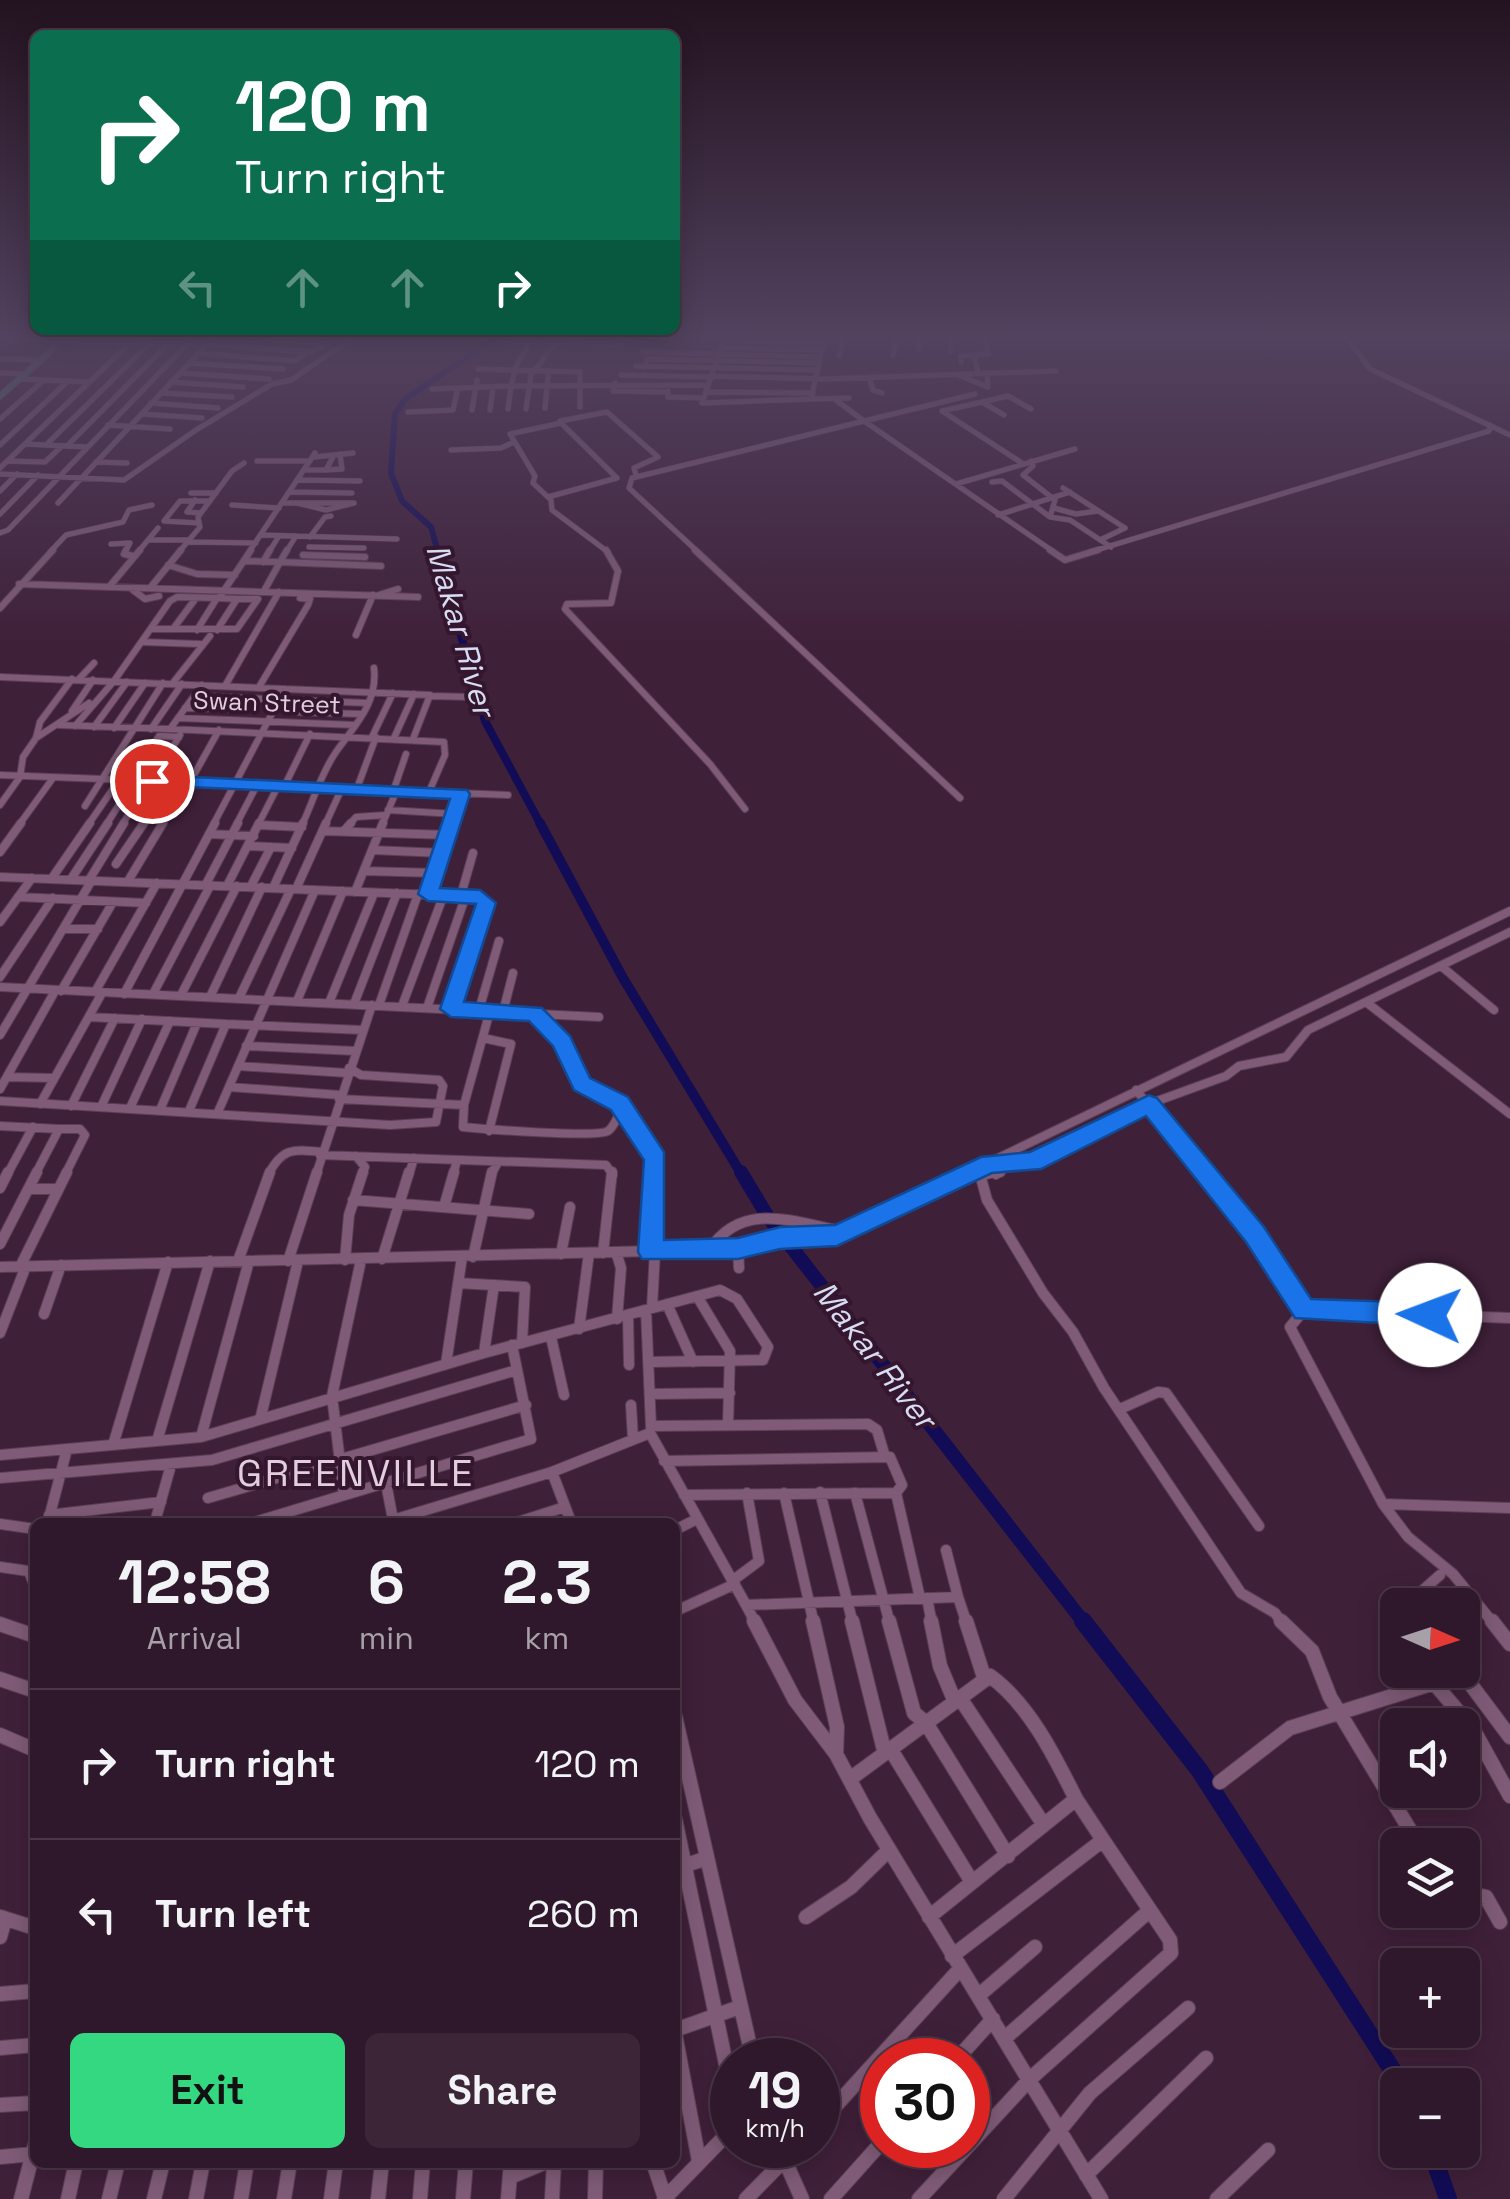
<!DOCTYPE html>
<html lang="en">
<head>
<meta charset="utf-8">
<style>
	body { margin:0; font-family:"Space Grotesk",sans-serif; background:#3b2537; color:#f1f3f6; height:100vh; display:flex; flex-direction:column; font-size:38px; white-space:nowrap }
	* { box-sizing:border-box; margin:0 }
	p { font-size:32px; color:#a7a0a9 }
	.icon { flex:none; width:55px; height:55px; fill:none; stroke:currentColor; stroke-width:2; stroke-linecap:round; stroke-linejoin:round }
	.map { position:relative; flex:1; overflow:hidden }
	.drawer { position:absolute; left:30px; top:1518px; width:650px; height:650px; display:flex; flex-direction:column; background:#2f182b; border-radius:15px; box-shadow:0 5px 25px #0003,0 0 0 2px #4a3747 }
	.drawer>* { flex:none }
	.hud { position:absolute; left:30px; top:30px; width:650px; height:305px; border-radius:15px; box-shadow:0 5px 25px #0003,0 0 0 2px #4a3747; background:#0b6e4f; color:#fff; overflow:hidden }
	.needle { width:65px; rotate:93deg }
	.controls { position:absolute; left:1380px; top:1588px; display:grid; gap:20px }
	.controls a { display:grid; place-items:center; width:100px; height:100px; border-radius:15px; background:#2f182b; box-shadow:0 5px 25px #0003,0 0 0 2px #4a3747; font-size:50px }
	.speed { position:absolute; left:710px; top:2038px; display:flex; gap:20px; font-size:50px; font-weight:700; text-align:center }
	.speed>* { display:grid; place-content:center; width:130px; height:130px; border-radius:50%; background:#2f182b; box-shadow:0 5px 25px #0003,0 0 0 2px #4a3747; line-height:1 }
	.speed small { font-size:25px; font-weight:400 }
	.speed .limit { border:15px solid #d22; background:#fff; color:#111 }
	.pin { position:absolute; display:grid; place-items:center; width:85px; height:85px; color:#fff; margin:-42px; border:5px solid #fff; border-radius:50%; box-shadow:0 2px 10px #0007 }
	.me { position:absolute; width:110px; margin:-55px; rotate:272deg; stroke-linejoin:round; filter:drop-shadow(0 0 8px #0008) }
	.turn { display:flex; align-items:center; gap:35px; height:210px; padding:0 40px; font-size:45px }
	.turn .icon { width:130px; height:130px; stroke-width:2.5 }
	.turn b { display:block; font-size:70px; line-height:85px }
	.lanes { display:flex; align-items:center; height:95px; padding:0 40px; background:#0003; justify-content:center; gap:50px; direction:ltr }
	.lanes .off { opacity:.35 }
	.eta { display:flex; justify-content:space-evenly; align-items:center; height:170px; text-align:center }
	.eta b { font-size:60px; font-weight:600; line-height:70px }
	.primary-button { display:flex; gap:20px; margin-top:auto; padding:20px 40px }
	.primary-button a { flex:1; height:115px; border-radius:15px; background:#33d881; color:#111; font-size:40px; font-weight:600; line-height:115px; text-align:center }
	.primary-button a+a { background:#3b2537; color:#f1f3f6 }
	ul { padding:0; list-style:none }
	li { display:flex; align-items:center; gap:30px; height:150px; padding:0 40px; border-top:2px solid #4a3747 }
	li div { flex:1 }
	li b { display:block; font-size:38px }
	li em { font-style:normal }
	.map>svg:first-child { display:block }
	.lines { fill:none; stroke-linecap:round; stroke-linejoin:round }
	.river-far4 { stroke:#120c56; stroke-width:6 }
	.river-far3 { stroke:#120c56; stroke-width:8 }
	.river-far2 { stroke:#120c56; stroke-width:10 }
	.river-far1 { stroke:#120c56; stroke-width:14 }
	.river { stroke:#120c56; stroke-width:18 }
	.minor-far4-casing { stroke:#5a3f55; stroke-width:6 }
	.minor-far3-casing { stroke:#5a3f55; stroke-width:8 }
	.minor-far2-casing { stroke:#5a3f55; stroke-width:10 }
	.minor-far1-casing { stroke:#5a3f55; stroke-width:12 }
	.minor-casing { stroke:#5a3f55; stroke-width:16 }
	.major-casing { stroke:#5a3f55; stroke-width:8 }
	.minor-far4 { stroke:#7f5b77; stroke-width:5 }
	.minor-far3 { stroke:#7f5b77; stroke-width:6 }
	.minor-far2 { stroke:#7f5b77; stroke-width:8 }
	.minor-far1 { stroke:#7f5b77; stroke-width:10 }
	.minor { stroke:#7f5b77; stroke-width:14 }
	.major { stroke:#518069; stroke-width:6 }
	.route { fill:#1a73e8; stroke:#114b97; stroke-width:2.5 }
	.labels { text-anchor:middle; stroke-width:8; stroke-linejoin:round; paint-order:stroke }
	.far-street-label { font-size:25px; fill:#e3cede; stroke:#35162f }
	.water-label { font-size:32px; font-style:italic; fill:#d7dcf2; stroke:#35162f }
	.near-neighbourhood-label { font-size:38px; letter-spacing:2.5px; fill:#e3cede; stroke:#35162f }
</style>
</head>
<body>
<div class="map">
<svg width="1510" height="2199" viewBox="0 0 1510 2199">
	<rect width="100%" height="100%" fill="#3f2039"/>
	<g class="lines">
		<path class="river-far4" d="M438 552 431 527 402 501 391 473 395 414 405 399 494 339"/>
		<path class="river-far3" d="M437 550 485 721 541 825"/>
		<path class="river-far2" d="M540 823 623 978 742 1175"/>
		<path class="river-far1" d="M741 1172 768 1217 1085 1624"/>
		<path class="river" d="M1083 1621 1200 1771 1402 2085
			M1431 2150 1448 2199"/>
		<g class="minor-far4-casing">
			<path id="minor-far4" d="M3 339 205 345
				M545 339 543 342 620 345 626 339
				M724 339 702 403 811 399 824 339
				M859 339H874
				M918 339 919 349
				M950 339 951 351
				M1348 339 1370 369 1510 435
				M724 341 823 343
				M513 342H535
				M206 344 311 352 328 344 266 339
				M721 348 821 350
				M643 352 820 357
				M198 353 295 361 309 351
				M893 355 896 339
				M839 356 843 339
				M0 359 40 360
				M961 362V356L974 355
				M189 363 283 369
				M636 366 818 370
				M645 367 647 359 819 363
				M478 369 580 372V407
				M0 373 25 374
				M180 373 269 379
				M978 373 974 355 989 354 984 339
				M621 375 710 377
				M958 375 988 387 987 373
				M711 376 825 379 1056 371
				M869 377 873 390 882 393
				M19 379 89 382
				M171 382 243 387
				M615 383 613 391 668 392
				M432 389 511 386 516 366 531 342
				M668 391V397L704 398
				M706 392 813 393
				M161 393 232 397
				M811 399 849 398
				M837 401 864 421 975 394
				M982 402 1008 396 1031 409
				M151 403 218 408
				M545 408 548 376
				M508 409 511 386 708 385
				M526 409 531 375 557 341
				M472 410 477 380
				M490 410 493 387
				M942 411 1022 463
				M942 411 982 402 1004 415
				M408 412 453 410 458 388
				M141 414 202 418
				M0 419 44 380
				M560 421 607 412 658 457 634 468 636 475
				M561 423 510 434 535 476 533 483 551 500 552 510 608 552
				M108 425 170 429
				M25 444 87 447
				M0 445 68 381
				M46 445 149 344
				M67 446 167 345
				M451 450 501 448 514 442
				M314 457 353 453
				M7 461 45 462 62 446
				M257 461H310
				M1031 461 1033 466 1023 475 1055 500 1050 517
				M96 462 127 463
				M0 468 131 342
				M304 470H326L334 455
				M326 470 342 469 340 454
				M0 474 124 480 196 430 272 384 291 380 351 339
				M297 480 360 481
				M992 482 1002 481 1050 517 1070 520 1111 547
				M956 484 1075 449
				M1063 488 1125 528
				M0 491 17 474
				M289 492 352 493
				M191 493H216
				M548 497 617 478 560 422
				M195 500 187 512 201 513
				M58 503 212 339
				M282 503H354
				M297 503 326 510 354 503
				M232 505 279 508
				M1054 508 1076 514 1098 511
				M0 514 38 475
				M998 515 1070 492
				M199 523 164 521 180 501H210
				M0 533 8 530 192 339
				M261 535 397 539
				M310 537 325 517 331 516
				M149 540H189
				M1100 540 1125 528
				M188 542 256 543
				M111 544 130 543 125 552
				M309 547 364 548
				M50 552 66 535 123 522 129 510 152 505
				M138 552 158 528
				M179 552 200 527 198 517 232 471 244 463
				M249 552 315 453
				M269 552 279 536
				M286 552 296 536
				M698 552 629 488 632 478 864 421 1054 552
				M1090 552 1489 431 1490 425"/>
		</g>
		<g class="minor-far3-casing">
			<path id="minor-far3" d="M126 550 124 554 134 556
				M606 550 618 571 611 603 567 604 565 609 710 764 745 809
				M695 550 960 798
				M1050 550 1065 560 1098 550
				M303 555 365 557
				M244 561 280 562 287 550
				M263 562 270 550
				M168 565 197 574 235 575
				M19 584 418 597
				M109 587 140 550
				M150 588 181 550
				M133 590 145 599 159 596
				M264 591 280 562 381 566
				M379 595 398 589
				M0 608 53 550
				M152 629H237L258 599H237
				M173 629 196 598
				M197 630 217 598
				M217 630 237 599 219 598 251 550
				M356 635 373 595
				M143 642 200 644
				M0 677 430 695 413 739
				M78 680 94 663
				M172 684 210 636
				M202 685 170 729 444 742 445 755 429 792
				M225 686 279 592
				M259 687 308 605 310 599 300 598
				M194 696 367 703
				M431 696 470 697
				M185 708 251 709
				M72 711 93 680
				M293 712 361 714
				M178 718 355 725
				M59 725 170 729
				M75 726 114 681 170 601 177 597 219 598
				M94 727 127 682
				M114 728 145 683
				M151 729 182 684
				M372 737 393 693
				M36 738 40 722 72 679
				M394 738 414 694
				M0 775 508 795
				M131 780 159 736 179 737
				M152 781 180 735
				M190 782 219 730
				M284 787 310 734
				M356 791 376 737
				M393 792 406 754
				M0 805 20 777 23 757 36 738 89 703
				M85 806 163 683
				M388 810 455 814
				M19 825 53 778
				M88 825 119 780
				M106 825 135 780
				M122 825 135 804 174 802
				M142 825 158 802
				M161 825 187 782
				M213 825 285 689
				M236 825 257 785
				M258 825 278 786
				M302 825C313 802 321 773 336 752 354 726 378 704 374 668
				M325 825 341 790
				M349 825 356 817 385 815
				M382 825 396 792
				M451 825 461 794"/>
		</g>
		<g class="minor-far2-casing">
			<path id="minor-far2" d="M259 825 302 827
				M323 831 449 835
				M344 831 351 823
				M209 834 254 836
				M248 846 292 848
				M372 850 442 853
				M0 852 21 823
				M116 864 144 823
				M364 871 435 873
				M0 877 483 897 486 903 451 1009
				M52 878 90 823
				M71 879 108 823
				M89 880 124 823
				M128 881 163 823
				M205 886 238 823
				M227 886 259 823
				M251 886 271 847
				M273 888 303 823
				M296 889 326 823
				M355 892 383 823
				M428 894 452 823
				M461 895 473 853
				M18 897 146 903
				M0 922 32 878
				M64 929H98
				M1441 966 1494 1010
				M0 977 53 898
				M0 987 599 1017
				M61 991 113 902
				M95 992 157 883
				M124 994 215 823
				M153 994 210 886
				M181 995 237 886
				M210 997 262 887
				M239 998 291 889
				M297 1001 343 891
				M1366 1002 1510 1114
				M329 1003 374 893
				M354 1004 397 893
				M379 1005 418 894
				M402 1006 444 894
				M427 1008 466 895
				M479 1010 499 941
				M490 1011 464 1105 463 1127C483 1129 597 1138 608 1131 614 1127 617 1117 621 1111
				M503 1012 513 973
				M536 1015C557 1034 561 1061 580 1081 587 1089 598 1090 608 1095 634 1109 651 1147 655 1175
				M89 1017 226 1024
				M0 1035 92 880
				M483 1038 511 1044 489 1131
				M246 1046 355 1051
				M238 1066 347 1073
				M7 1077 54 1078
				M229 1087 340 1095
				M0 1089 55 991
				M1136 1090 1206 1175
				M339 1099 464 1105
				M0 1101 390 1125 436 1122 443 1086 439 1080 361 1075 349 1068
				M40 1104 102 993
				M71 1106 115 1018
				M101 1107 142 1019
				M130 1108 170 1021
				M160 1110 197 1023
				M189 1111 226 1024 362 1030
				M218 1112 315 890
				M0 1126 59 1129 35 1175
				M59 1129H80L85 1135 65 1175
				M320 1155 606 1165 613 1175
				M356 1156 365 1167 362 1175
				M1003 1166 1032 1162 1149 1104 1226 1076 1239 1066 1286 1057 1308 1030 1510 932
				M7 1175 33 1127
				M268 1175C282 1148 292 1149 321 1152
				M316 1175 372 1005
				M409 1175 414 1158
				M453 1175 457 1160
				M491 1175 497 1164
				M963 1175 1510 911
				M980 1175H987
				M996 1175 1008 1166"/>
		</g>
		<g class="minor-far1-casing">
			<path id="minor-far1" d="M1000 1172 980 1174 987 1200 1043 1293 1073 1332 1104 1388 1241 1593 1275 1613 1283 1624
				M1204 1172 1255 1234 1304 1310
				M0 1188 8 1172
				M29 1189H58
				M353 1200 529 1214
				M444 1207 454 1172
				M0 1244 37 1172
				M738 1249 739 1268
				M709 1250C742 1201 791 1221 840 1231
				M651 1251 655 1172
				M616 1252 621 1268 617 1319
				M603 1253 612 1172
				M561 1254 570 1207
				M473 1257 492 1172
				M382 1259 409 1172
				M345 1260 349 1215 363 1172
				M238 1261 270 1172
				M288 1261 317 1172
				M0 1267 738 1249 780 1238 837 1236 969 1172
				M20 1267 67 1172
				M458 1283 525 1287 522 1343
				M697 1296 730 1351 728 1425
				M667 1304 693 1362
				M652 1308 655 1251
				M646 1310 651 1427
				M44 1314 61 1265
				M628 1315 629 1365
				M579 1329 589 1253
				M0 1333 26 1266
				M551 1337 564 1395
				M484 1353 494 1285
				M446 1364 462 1257
				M651 1394 730 1393
				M631 1405 633 1439
				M1120 1409 1158 1392 1166 1393 1259 1526
				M261 1416 298 1261
				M651 1426 868 1424 877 1430 885 1457
				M201 1437 249 1261
				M157 1441 210 1261
				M113 1445 168 1262
				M0 1455 201 1437 484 1353 720 1290 737 1299 768 1347 763 1360 649 1362
				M664 1461 890 1457 902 1485 896 1493
				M552 1472 571 1522
				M0 1478 212 1460 517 1370
				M386 1483 393 1520
				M820 1492 853 1624
				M784 1493 814 1624
				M855 1493 890 1624
				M344 1495 332 1396 361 1260
				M684 1495 896 1493 920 1598
				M208 1498 526 1405
				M1383 1504 1510 1508
				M49 1515 161 1502
				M48 1522 67 1449
				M155 1522 171 1465
				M255 1522 531 1439 512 1345
				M386 1522 552 1472 650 1433 746 1605 958 1597 946 1550
				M518 1522 565 1507
				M0 1524 35 1529
				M675 1530 697 1519
				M0 1567 35 1572
				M29 1571 35 1587
				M732 1581 759 1561 747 1493
				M958 1597 967 1624
				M927 1598 932 1624
				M746 1605 756 1624
				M1415 1605 1414 1598 1440 1575
				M678 1610 735 1584
				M1494 1624 1453 1574 1408 1537 1383 1504 1290 1327 1304 1310 1510 1318"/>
		</g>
		<g class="minor-casing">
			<path id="minor" d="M754 1621 795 1700 836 1754
				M813 1621 837 1727 836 1754 870 1818 1101 2199
				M852 1621 884 1750
				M889 1621 914 1713 926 1723 1008 1856
				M931 1621 940 1666 955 1702
				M966 1621 984 1677
				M1281 1621 1312 1651 1330 1697 1419 1845
				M1492 1621 1510 1644
				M0 1624 35 1636
				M1424 1670 1434 1683 1461 1671
				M1460 1670 1510 1737
				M0 1679 35 1691
				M960 1698 1044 1825
				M675 1716 753 2060
				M0 1735 35 1750
				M891 1750 972 1882
				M850 1779 990 1676C1029 1704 1055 1757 1076 1799L929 1917
				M1220 1782 1290 1728 1434 1683 1473 1729 1510 1796
				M675 1819 732 2093
				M675 1869 701 1860
				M1462 1893 1486 1897 1500 1922
				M0 1917 35 1928
				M806 1917 851 1887 889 1850
				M0 1937 5 1919
				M952 1956 1103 1840 1076 1799
				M0 1994 35 1991
				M978 1996 1035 1947
				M675 2030 734 2009
				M675 2034 699 2161
				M1005 2038 1149 1911
				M0 2048 35 2045
				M956 2060 993 2019
				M0 2105 35 2103
				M818 2125 960 1969
				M778 2145 802 2199
				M0 2157 33 2154
				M653 2162 665 2198
				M1086 2175 1206 2058
				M510 2177 546 2162
				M21 2199 35 2145
				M68 2199 76 2162
				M109 2199 118 2162
				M154 2199 163 2162
				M196 2199 203 2162
				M241 2199 247 2162
				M284 2199 290 2162
				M331 2199 336 2162
				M378 2199 382 2162
				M420 2199 423 2162
				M463 2199 466 2162
				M508 2199 511 2162
				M552 2199 554 2162
				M595 2199 596 2162
				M664 2199 732 2129
				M746 2199 799 2145
				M831 2199 882 2142
				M919 2199 1030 2079 1171 1953 1170 1940 1103 1840
				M1004 2199 1090 2093 1188 2008
				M1217 2199 1268 2150"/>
		</g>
		<g class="major-casing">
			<path id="major" d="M0 396 49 353 58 339"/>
		</g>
		<use href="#minor-far4" class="minor-far4"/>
		<use href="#minor-far3" class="minor-far3"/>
		<use href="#minor-far2" class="minor-far2"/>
		<use href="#minor-far1" class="minor-far1"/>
		<use href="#minor" class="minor"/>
		<use href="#major" class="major"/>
	</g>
	<linearGradient id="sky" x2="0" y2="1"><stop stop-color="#23121f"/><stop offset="0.52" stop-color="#52425f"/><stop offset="1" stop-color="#52425f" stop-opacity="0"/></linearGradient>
	<rect width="1510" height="647" fill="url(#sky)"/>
	<path class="route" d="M152 775 467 790 470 794 440 888 480 890 496 903 464 1002 542 1008 570 1036 590 1078 628 1097 664 1152V1240L738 1238 780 1227 835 1225 981 1157 1030 1152 1149 1095 1157 1098 1264 1227 1311 1299 1430 1303 1440 1307 1443 1315 1440 1323 1430 1326 1295 1318 1246 1242 1146 1116 1041 1169 992 1173 837 1246 780 1249 738 1259H642L638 1252 644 1160 611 1110 574 1090 553 1046 529 1021 451 1017 440 1009 476 904 428 901 418 894 450 799 145 785 143 781Z"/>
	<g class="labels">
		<g class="far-street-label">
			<text transform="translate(267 702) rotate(2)" y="9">Swan Street</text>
		</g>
		<g class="water-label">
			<text transform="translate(461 630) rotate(74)" y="11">Makar River</text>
			<text transform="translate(875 1355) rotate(52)" y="11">Makar River</text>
		</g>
		<g class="near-neighbourhood-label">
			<text x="356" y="1486">GREENVILLE</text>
		</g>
	</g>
</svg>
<div class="controls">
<a><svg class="needle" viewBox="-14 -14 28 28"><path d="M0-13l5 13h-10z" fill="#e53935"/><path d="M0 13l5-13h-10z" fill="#a7a0a9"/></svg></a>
<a><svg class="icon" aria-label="sound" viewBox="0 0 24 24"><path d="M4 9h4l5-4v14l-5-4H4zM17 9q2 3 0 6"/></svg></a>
<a><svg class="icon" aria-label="layers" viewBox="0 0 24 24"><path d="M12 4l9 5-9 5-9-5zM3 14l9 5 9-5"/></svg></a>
<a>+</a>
<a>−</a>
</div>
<div class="speed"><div>19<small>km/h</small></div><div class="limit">30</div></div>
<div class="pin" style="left:152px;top:781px;background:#d93025"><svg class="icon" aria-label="arrive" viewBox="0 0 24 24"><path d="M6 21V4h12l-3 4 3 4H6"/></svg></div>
<svg class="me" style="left:1430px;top:1315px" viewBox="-20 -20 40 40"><circle r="19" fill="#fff"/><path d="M0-13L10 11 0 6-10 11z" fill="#1a73e8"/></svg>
<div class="hud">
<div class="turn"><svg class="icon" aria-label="right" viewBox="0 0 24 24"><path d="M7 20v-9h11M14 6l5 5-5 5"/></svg><div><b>120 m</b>Turn right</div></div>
<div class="lanes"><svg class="icon off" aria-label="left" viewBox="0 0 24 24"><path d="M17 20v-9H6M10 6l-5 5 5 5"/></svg><svg class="icon off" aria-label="ahead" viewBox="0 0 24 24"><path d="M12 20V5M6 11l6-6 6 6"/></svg><svg class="icon off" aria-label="ahead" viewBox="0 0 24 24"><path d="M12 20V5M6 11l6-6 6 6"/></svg><svg class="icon" aria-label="right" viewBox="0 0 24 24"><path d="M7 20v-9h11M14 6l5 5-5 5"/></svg></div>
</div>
<section class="drawer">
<div class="eta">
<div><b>12:58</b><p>Arrival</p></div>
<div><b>6</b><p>min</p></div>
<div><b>2.3</b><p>km</p></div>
</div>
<ul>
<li><svg class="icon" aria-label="right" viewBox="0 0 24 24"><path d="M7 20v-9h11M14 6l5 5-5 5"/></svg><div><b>Turn right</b></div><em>120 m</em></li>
<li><svg class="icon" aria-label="left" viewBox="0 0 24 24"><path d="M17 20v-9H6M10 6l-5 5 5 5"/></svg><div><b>Turn left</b></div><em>260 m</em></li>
</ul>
<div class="primary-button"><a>Exit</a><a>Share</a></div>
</section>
</div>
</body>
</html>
